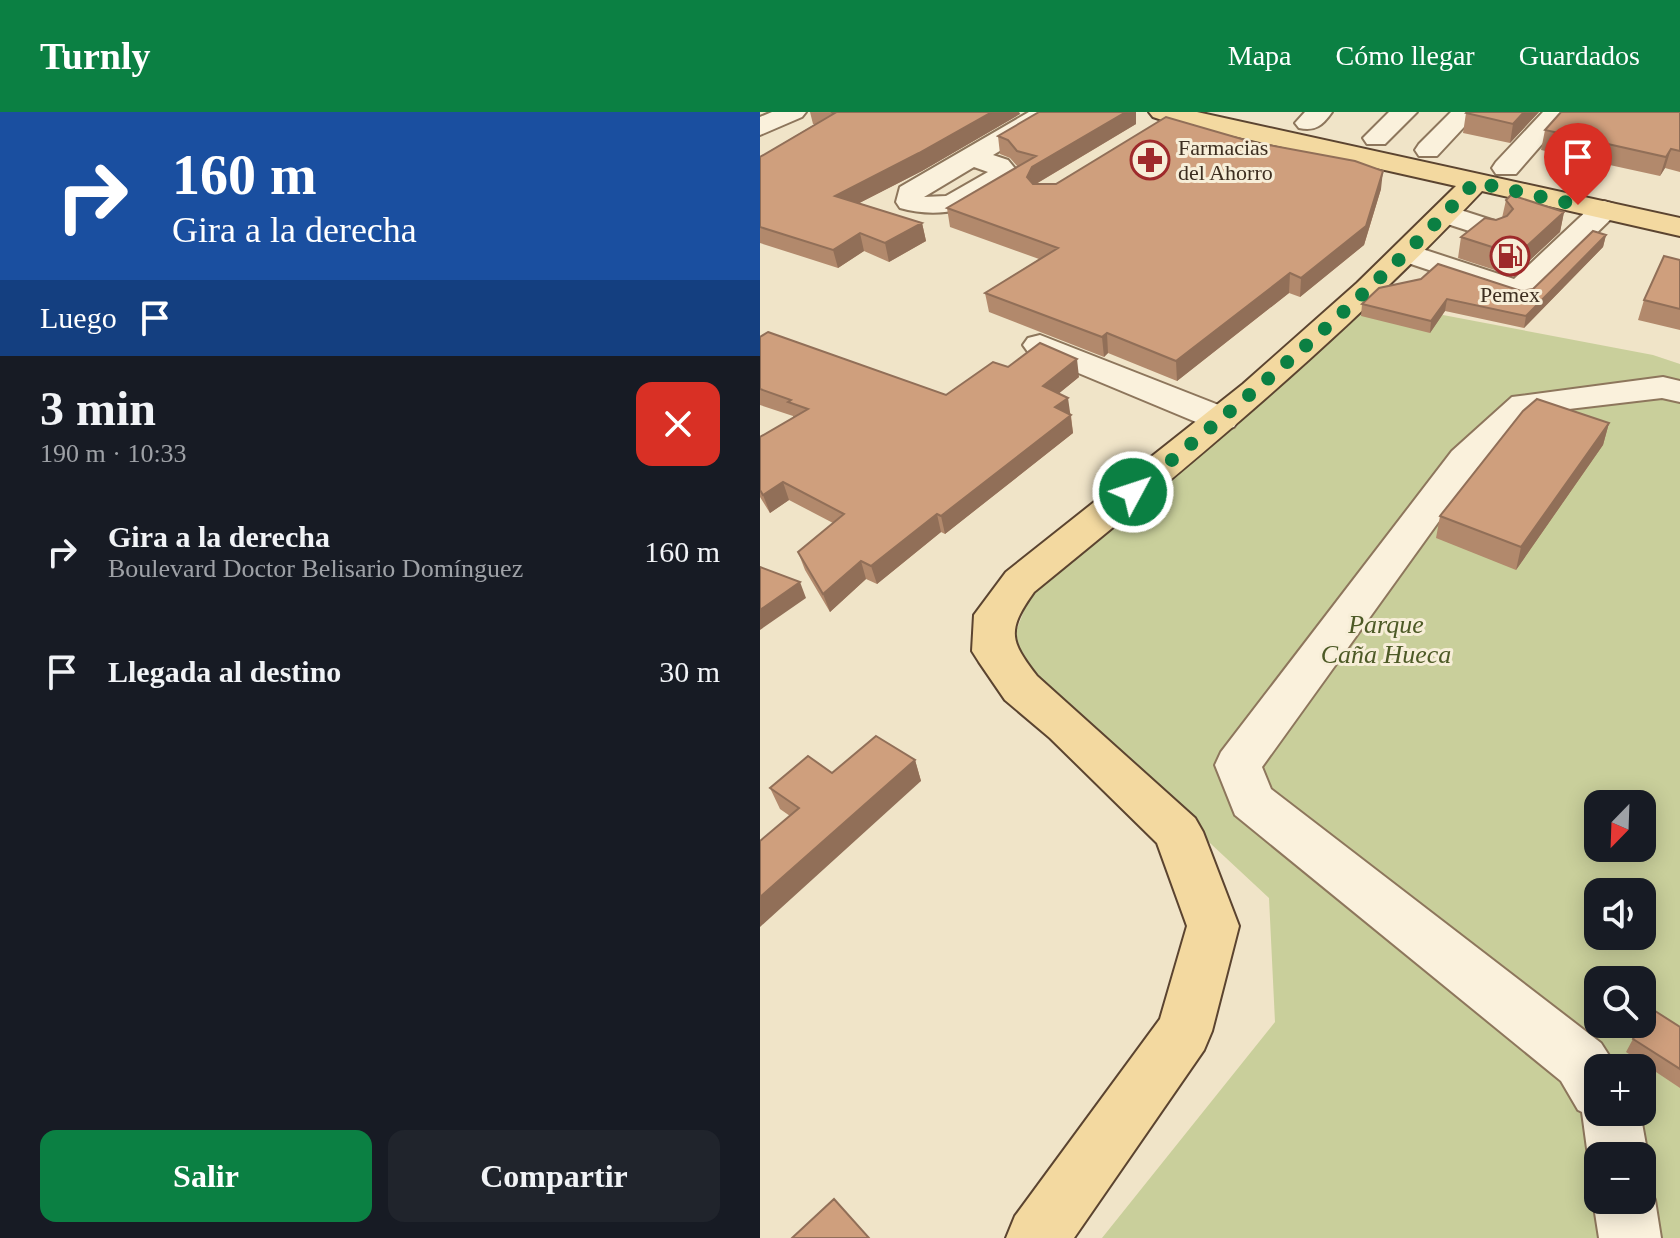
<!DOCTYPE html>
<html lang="es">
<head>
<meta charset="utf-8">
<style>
	body { margin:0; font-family:"Times New Roman",serif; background:#20242c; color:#f1f3f6; height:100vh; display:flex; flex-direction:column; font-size:30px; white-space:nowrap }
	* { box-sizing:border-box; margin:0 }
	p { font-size:26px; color:#9ea1a6 }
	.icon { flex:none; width:44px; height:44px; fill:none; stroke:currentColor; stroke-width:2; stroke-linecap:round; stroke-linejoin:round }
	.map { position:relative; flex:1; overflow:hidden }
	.panel { display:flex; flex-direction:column; background:#171b24; width:760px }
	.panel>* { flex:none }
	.top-card { background:#1a4fa0; color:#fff; overflow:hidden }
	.needle { width:52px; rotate:203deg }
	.fabs { position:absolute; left:824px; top:678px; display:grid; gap:16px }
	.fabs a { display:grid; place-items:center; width:72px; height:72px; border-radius:16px; background:#171b24; box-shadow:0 4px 20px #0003; font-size:40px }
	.pin { position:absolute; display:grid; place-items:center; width:68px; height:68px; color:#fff; margin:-82px -34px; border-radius:50% 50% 50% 0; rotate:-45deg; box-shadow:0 0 8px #0007 }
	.pin .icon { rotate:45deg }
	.me { position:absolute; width:88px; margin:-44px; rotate:50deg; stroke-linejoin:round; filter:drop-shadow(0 0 6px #0008) }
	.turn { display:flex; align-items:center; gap:28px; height:168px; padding:0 40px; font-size:36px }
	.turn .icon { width:104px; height:104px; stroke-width:2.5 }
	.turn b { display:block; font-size:56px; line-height:68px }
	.then { display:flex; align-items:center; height:76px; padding:0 40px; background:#0003; gap:16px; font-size:30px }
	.round { display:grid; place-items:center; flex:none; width:84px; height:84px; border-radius:16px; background:#20242c }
	.headline { display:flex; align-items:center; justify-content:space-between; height:136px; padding:0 40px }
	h1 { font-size:48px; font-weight:700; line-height:60px }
	.primary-button { display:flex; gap:16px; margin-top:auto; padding:16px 40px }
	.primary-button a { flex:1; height:92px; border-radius:16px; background:#0b8043; color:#fff; font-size:32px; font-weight:700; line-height:92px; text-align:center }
	.primary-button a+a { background:#20242c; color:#f1f3f6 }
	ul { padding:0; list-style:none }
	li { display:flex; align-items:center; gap:24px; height:120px; padding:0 40px }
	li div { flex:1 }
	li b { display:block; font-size:30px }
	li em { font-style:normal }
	header { display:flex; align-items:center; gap:48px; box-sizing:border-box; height:112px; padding:0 40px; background:#0b8043; color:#fff }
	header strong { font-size:38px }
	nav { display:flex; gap:44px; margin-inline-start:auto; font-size:28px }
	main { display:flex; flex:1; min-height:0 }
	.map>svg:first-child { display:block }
	.green { fill:#c9cf9b; fill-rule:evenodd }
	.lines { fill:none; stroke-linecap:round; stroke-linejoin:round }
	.minor-casing { stroke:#8d765c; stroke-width:4 }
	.major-casing { stroke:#5b4430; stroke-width:4 }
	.minor { fill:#faf1dc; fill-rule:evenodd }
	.major { fill:#f3d9a0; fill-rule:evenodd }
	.wall { fill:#b2896c }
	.shaded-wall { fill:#916f58 }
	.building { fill:#cf9f7d; stroke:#916f58; stroke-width:2 }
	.route { stroke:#0b8043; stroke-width:14; stroke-dasharray:0 25.2 }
	.labels { text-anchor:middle; stroke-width:6; stroke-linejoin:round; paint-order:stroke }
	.far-poi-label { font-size:22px; fill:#3d2e20; stroke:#f7eed8; text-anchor:start }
	.park-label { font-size:26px; font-style:italic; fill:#4d5a26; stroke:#f7eed8 }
</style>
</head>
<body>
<header>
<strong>Turnly</strong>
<nav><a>Mapa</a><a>Cómo llegar</a><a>Guardados</a></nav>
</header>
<main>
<section class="panel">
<div class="top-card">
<div class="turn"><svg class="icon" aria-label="right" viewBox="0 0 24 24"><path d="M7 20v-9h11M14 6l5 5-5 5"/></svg><div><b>160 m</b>Gira a la derecha</div></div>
<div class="then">Luego<svg class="icon" aria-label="arrive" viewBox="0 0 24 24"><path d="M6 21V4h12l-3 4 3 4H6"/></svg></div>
</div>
<div class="headline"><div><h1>3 min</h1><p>190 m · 10:33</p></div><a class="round" style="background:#d93025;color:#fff"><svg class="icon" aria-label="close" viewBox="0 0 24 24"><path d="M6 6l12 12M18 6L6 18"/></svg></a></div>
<ul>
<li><svg class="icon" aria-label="right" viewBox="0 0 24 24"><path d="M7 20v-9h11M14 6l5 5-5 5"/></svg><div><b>Gira a la derecha</b><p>Boulevard Doctor Belisario Domínguez</p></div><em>160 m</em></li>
<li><svg class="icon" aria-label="arrive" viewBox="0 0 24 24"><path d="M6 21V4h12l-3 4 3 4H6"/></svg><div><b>Llegada al destino</b></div><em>30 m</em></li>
</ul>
<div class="primary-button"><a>Salir</a><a>Compartir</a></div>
</section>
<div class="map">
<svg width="920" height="1126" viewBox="0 0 920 1126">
	<rect width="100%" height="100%" fill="#f0e4c8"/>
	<path class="green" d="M604 188 893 243 920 252V1126H342L515 910 509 786 247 542 271 481ZM838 692H882V736H838ZM838 780H882V824H838ZM838 868H882V912H838ZM838 956H882V1000H838ZM838 1044H882V1088H838Z"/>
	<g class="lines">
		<g class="minor-casing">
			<path id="minor" d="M12 0H46L42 5 0 23V5Z
				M269 0H300L296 5 233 43 248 48 257 59C230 97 182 108 140 96L136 90 140 75ZM214 55 228 60 186 84 164 85Z
				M545 0H572C563 13 555 20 539 16L535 11Z
				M629 0H657L625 32H607L603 26Z
				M691 0H718L677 44H659L655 38 659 32Z
				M783 0H810L756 62H736L732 56 736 50Z
				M844 89 854 92 858 98 854 104 770 186 759 188 636 147 632 141 636 135 647 132 754 167 834 92Z
				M685 93 741 111 746 117 741 123 731 126 675 108 671 102 675 96Z
				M280 223 474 299 479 307 474 315 461 318 448 315 268 240 263 233 268 226Z
				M903 265 920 269V290L902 286 775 301 718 355 502 655 511 677 841 931 857 956H838V1000H880L888 1044 882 1058V1044H838V1066L828 1044 822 1000 818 998 801 969 475 703 455 653 461 640 692 339 752 285Z
				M882 1065 886 1066 895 1088 901 1126H839L833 1088 838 1077V1088H882Z"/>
		</g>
		<g class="major-casing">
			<path id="major" d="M389 0H437L920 106V124L722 79C584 226 430 353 274 480 247 518 249 528 277 564L435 706 443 720 479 814 452 919 444 938 314 1126H246L255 1104 400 907 427 814 397 731 290 626 245 588 219 550 212 539 214 503 246 460 483 272 597 171 696 74 402 8 393 5Z"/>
		</g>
		<use href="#minor" class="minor"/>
		<use href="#major" class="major"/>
	</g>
	<path class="wall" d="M50 0H259L260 2 162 59 99 91 162 111 166 129 129 150 104 139 78 156 0 131V45L55 12H53Z
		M279 0H376V12L276 72 621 77 604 133 540 185 529 181 417 269 348 241 344 245 229 200 225 181 279 147 190 115 187 96 258 55 250 46 240 42 238 24Z
		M779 0 750 31 703 21 706 1Z
		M920 0V60L905 56 900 64 781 38 785 18Z
		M746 88 804 100 800 120 753 164 698 146 701 125 742 106Z
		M846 123 843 135 764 216 685 199 670 221 601 204 602 192 773 177Z
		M920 148V218L878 208 884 188Z
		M0 225 186 283 248 255 319 265 298 282 311 303 313 321 185 422 181 420 117 472 106 467 70 500 45 458 38 440 73 411 29 388 10 401 0 385V325L33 306V304L0 293Z
		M849 311 843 333 756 458 676 426 680 404Z
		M155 648 161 669 30 704 20 697 10 676 72 661Z
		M920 915V976L866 940 873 927Z"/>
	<path class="shaded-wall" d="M232 0H259L260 2 162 59 80 101 75 84Z
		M366 0H376V12L274 73 267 65 272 55Z
		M764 0H779L750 31 753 12Z
		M911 37 905 56 900 64 906 45Z
		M623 59 621 77 604 133 540 185 541 166Z
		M804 100 800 120 753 164 757 143Z
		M162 111 166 129 129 150 125 131Z
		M100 121 104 139 78 156 73 138Z
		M846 123 843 135 764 216 766 204Z
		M530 161 529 181 417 269 416 249Z
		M687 187 685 199 670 221 671 209Z
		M347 221 348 241 344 245 342 225Z
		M317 247 319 265 286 292 283 274Z
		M308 286 313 321 185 422 181 404 295 295Z
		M849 311 843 333 756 458 761 435Z
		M23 370 29 388 10 401 3 383Z
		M177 402 181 420 117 472 111 454Z
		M101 449 106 467 70 500 63 482Z
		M40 470 46 486 0 518V498Z
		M155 648 161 669 0 815V785Z"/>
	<path class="building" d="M71 0H232L159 41 75 84 162 111 125 131 100 121 73 138 0 115V45L75 1Z
		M279 0H366L272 55 267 65 273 72H296L406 5 492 30 595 49 623 59 606 114 541 166 530 161 416 249 347 221 342 225 225 181 298 136 187 96 276 44 257 39 248 28 238 24Z
		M707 0H764L753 12 706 1Z
		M801 0H920V39L911 37 906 45 785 18Z
		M751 83 804 100 757 143 701 125 725 106 736 108 747 104 753 97 746 88Z
		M833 119 846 123 766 204 687 187 671 209 602 192 619 176 661 167 678 152 761 179 773 177Z
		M904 144 920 148V197L884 188Z
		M8 220 186 283 233 250 248 255 280 231 317 247 283 274 308 286 295 295 311 303 181 404 177 402 111 454 101 449 63 482 38 440 84 402 23 370 3 383 0 378V325L48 297 28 290 31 288 0 277V225Z
		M777 287 849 311 761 435 680 404 763 299Z
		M0 455 40 470 0 498Z
		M116 624 155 648 0 785V729L39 696 10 676 48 644 72 661Z
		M892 897 920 915V957L873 927Z
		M74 1087 109 1126H32Z"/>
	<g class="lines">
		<path class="route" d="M373 380C492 282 610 183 715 70L818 93"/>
	</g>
	<defs>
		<g id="pharmacy-ring" transform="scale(2)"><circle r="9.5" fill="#f7eed8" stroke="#9e2a2b" stroke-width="1.5"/><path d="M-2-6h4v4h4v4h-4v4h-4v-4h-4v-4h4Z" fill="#9e2a2b"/></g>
		<g id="fuel-ring" transform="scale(2)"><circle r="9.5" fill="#f7eed8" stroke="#9e2a2b" stroke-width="1.5"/><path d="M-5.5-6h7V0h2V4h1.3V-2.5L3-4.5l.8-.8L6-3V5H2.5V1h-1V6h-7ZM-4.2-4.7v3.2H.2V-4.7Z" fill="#9e2a2b"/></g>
	</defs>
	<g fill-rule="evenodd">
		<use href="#pharmacy-ring" x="390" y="48"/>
		<use href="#fuel-ring" x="750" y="144"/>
	</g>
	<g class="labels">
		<g class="far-poi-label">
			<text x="418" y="43">Farmacias<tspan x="418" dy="25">del Ahorro</tspan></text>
			<text x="750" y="190" text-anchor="middle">Pemex</text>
		</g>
		<g class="park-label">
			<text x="626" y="521">Parque<tspan x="626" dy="30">Caña Hueca</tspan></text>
		</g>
	</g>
</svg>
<div class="fabs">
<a><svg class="needle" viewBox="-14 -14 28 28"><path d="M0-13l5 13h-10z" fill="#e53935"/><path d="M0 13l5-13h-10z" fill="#9ea1a6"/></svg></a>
<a><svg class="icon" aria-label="sound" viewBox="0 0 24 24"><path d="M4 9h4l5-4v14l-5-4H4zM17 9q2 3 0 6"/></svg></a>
<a><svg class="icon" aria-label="search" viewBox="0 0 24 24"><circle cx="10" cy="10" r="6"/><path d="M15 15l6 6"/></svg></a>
<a>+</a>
<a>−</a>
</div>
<div class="pin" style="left:818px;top:93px;background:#d93025"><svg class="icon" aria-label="arrive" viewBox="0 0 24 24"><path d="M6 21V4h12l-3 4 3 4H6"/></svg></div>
<svg class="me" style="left:373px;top:380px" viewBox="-20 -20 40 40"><circle r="17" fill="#0b8043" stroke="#fff" stroke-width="3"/><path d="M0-11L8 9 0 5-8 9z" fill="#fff"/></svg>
</div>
</main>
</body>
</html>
